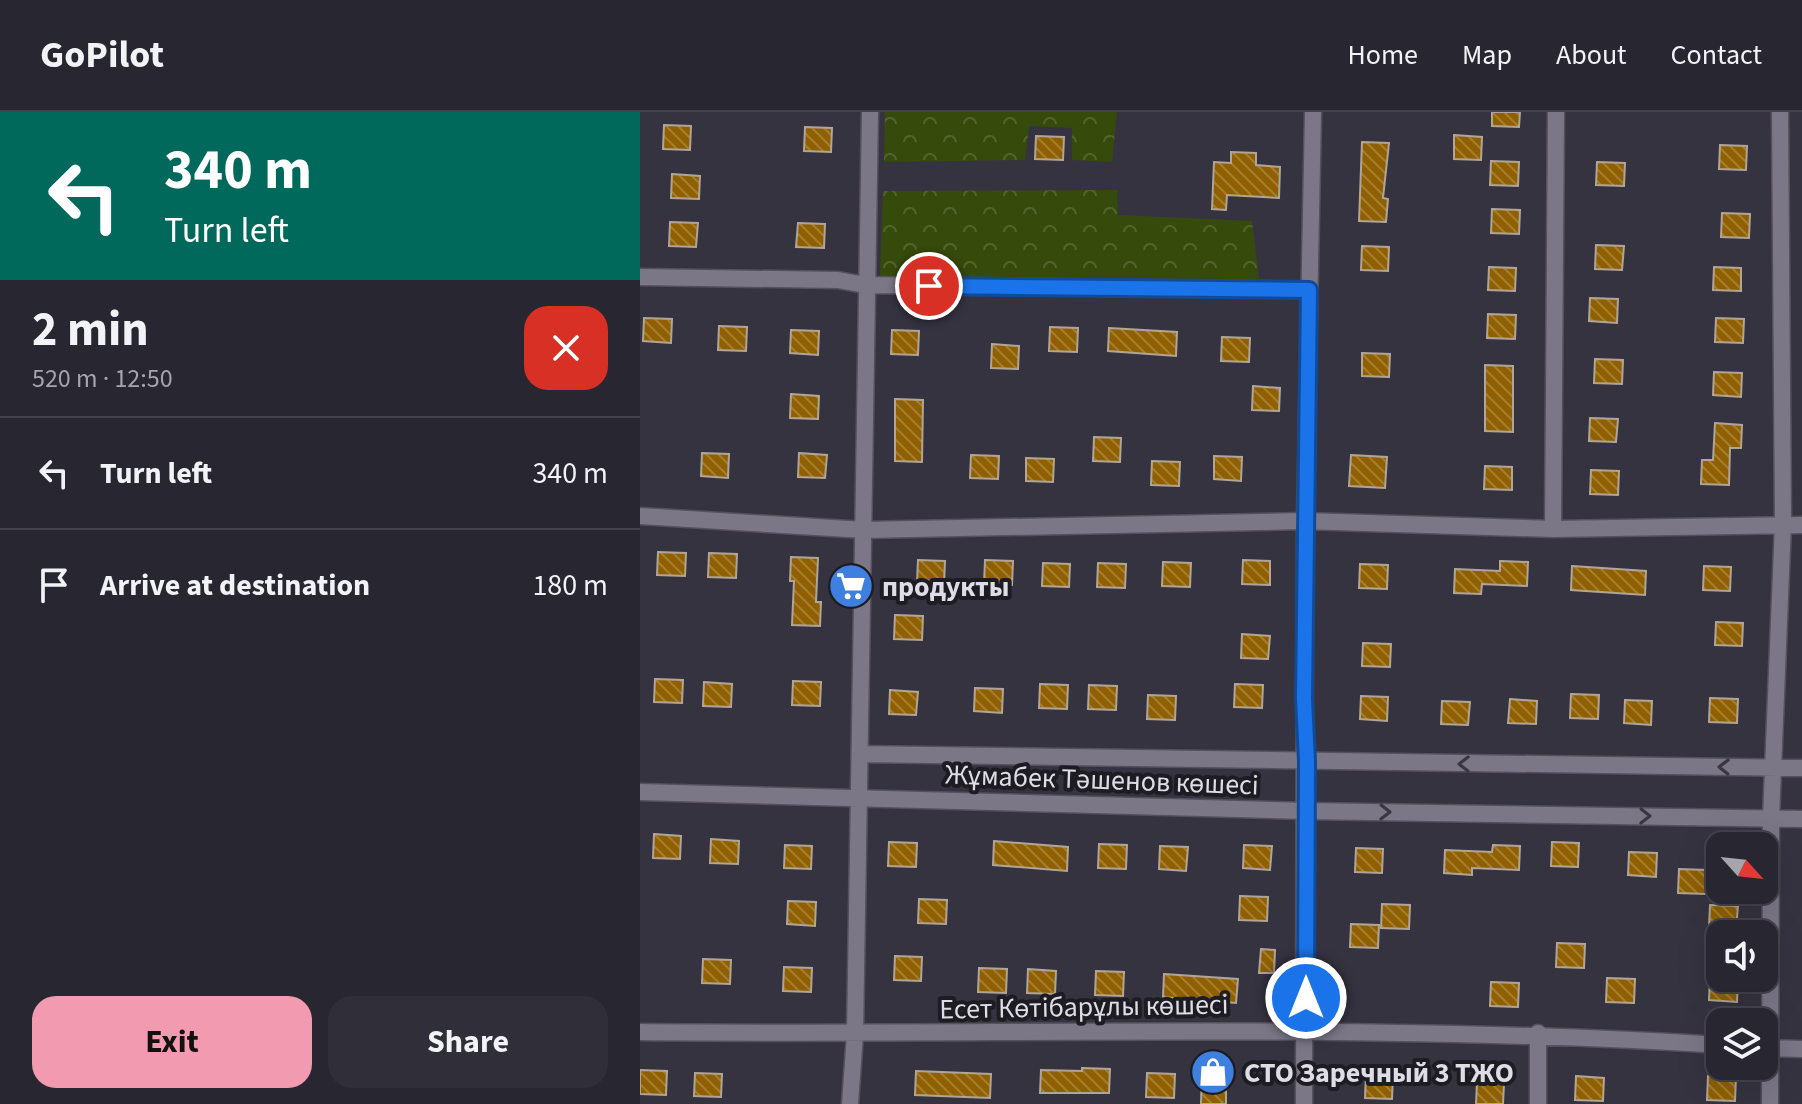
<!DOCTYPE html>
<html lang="en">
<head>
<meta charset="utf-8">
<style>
	body { margin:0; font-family:"Source Sans 3",sans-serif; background:#302e39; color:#f1f3f6; height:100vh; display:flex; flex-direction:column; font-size:30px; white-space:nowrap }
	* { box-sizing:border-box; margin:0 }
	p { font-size:26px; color:#a5a5ab }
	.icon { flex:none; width:44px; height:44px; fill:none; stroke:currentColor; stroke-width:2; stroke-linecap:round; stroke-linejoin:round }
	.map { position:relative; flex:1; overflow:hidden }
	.drawer { display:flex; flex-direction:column; background:#282631; width:640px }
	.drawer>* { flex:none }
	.guide { background:#00695c; color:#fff; overflow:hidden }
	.needle { width:52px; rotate:117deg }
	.fabs { position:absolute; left:1066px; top:720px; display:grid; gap:16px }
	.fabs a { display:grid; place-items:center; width:72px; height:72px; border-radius:16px; background:#282631; box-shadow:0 8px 32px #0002,0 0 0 2px #44434d; font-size:40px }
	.pin { position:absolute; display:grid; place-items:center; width:68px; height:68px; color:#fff; margin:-34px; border:4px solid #fff; border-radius:50%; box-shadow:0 2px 8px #0007 }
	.me { position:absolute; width:88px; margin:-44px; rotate:0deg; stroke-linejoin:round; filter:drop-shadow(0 0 6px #0008) }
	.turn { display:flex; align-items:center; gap:28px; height:168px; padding:0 32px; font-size:36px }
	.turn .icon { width:104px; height:104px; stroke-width:2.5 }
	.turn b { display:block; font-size:56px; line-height:68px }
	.round { display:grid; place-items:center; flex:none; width:84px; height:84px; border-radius:24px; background:#302e39 }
	.overview { display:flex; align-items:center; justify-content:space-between; height:136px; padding:0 32px }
	h1 { font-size:48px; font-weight:700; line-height:60px }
	.primary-button { display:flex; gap:16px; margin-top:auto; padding:16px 32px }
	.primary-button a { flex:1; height:92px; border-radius:24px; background:#f29aaf; color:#111; font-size:32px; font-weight:700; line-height:92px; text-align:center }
	.primary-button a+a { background:#302e39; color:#f1f3f6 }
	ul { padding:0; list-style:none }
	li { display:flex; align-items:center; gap:24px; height:112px; padding:0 32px; border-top:2px solid #44434d }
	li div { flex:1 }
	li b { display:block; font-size:30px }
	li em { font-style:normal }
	header { display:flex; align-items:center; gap:48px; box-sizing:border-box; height:112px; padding:0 40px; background:#282631; border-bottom:2px solid #44434d }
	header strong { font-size:38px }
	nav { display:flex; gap:44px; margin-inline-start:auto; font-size:28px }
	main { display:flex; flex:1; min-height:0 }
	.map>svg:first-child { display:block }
	.forest { fill:url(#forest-crowns) }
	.building { fill:url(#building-back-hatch); stroke:#b0a597; stroke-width:2 }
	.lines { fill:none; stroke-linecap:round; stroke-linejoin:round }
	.minor-casing { stroke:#54505c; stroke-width:19 }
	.minor { stroke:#7b7787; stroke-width:16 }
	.oneway { stroke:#393740 }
	.route-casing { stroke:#114b97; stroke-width:20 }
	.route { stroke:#1a73e8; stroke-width:14 }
	.labels { text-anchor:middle; stroke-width:8; stroke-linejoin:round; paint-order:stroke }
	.poi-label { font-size:28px; font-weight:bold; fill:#dedce5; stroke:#1d1c22; text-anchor:start }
	.street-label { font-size:28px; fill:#dedce5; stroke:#1d1c22 }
</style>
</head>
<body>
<header>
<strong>GoPilot</strong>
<nav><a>Home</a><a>Map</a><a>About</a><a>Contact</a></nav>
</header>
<main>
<section class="drawer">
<div class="guide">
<div class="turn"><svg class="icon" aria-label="left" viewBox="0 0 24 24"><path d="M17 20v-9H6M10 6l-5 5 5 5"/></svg><div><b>340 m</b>Turn left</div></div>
</div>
<div class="overview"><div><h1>2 min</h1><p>520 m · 12:50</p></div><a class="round" style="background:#d93025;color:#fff"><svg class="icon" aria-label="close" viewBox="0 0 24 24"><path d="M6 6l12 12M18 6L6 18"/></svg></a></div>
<ul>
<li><svg class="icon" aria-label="left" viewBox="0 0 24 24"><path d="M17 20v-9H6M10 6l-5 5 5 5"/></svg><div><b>Turn left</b></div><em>340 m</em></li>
<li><svg class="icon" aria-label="arrive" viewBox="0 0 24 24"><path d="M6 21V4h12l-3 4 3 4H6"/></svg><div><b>Arrive at destination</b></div><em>180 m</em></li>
</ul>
<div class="primary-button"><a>Exit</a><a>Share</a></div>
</section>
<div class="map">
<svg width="1162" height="992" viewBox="0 0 1162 992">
	<defs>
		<pattern id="forest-crowns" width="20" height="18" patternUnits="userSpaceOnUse" patternTransform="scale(2)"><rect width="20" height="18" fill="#364a0b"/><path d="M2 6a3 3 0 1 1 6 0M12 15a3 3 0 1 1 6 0" fill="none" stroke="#53642e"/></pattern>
		<pattern id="building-back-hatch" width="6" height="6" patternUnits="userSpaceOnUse" patternTransform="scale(2)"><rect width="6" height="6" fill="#906000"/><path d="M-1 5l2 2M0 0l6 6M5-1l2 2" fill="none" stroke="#a47e31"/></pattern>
	</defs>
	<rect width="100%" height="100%" fill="#363341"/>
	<path class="forest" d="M245 0H477L472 50 432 48V16L389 14 385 48 244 50Z
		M477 78 478 103 612 109 619 167H240L243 79Z"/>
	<path class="building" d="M852 0H880L879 15 852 14Z
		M24 13 51 14 50 38 23 37Z
		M165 15 192 16 191 40 164 39Z
		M814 23 842 25 841 48 814 47Z
		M396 24 424 25 423 48 395 47Z
		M722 30 749 31 743 86 748 87 746 110 719 109Z
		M1080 33 1107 34 1106 58 1079 57Z
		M591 40 616 41V53L640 55 639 86 587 83 586 98 572 97 574 50 591 51Z
		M851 49 879 50 878 74 850 73Z
		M957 50 985 51 984 74 956 73Z
		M32 62 60 64 59 87 31 86Z
		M852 97 880 98 879 122 851 121Z
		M1082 101 1110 102 1109 126 1081 125Z
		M30 110 58 111 56 135 29 134Z
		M158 111 185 112 184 136 156 135Z
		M956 133 984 134 982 158 955 157Z
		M722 134 749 135 748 159 721 158Z
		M849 155 876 156 875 179 848 178Z
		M1074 155 1101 156V179L1073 178Z
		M950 186 978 187 977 211 949 209Z
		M848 202 876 203 875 227 847 226Z
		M4 206 32 207 31 231 3 229Z
		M1076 206 1104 207 1103 231 1075 230Z
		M79 214 107 215 106 239 78 238Z
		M410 215 438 216 437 240 409 239Z
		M469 216 537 220 536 244 468 239Z
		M151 218 179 219 178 243 150 241Z
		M252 218 279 219 278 243 251 242Z
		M582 225 610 226 609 250 581 249Z
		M352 232 379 234 378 257 351 256Z
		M722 241 750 242 749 265 722 264Z
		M955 247 983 248 982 272 954 271Z
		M845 253 873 254V320L845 319Z
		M1074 260 1102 261 1101 285 1073 283Z
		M613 274 640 276 639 299 612 298Z
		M151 282 179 284 178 307 150 306Z
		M255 287 283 288 282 350 255 349Z
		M950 306 978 307 976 330 949 329Z
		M1075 311 1102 313 1101 336H1090L1089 373 1061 372 1062 348H1073Z
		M454 325 481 326 480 350 453 349Z
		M62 341 89 342 88 366 61 364Z
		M159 341 187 343 185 366 158 365Z
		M331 343 359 344 358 367 330 366Z
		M711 343 747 345 745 376 709 374Z
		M574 344 602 345 601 369 574 367Z
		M386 346 414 347 413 370 386 369Z
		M512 349 540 350 539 374 511 373Z
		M845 354 872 355V378L844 377Z
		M951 358 979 359 978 383 950 382Z
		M18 440 46 441 45 464 17 463Z
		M69 441 97 442 96 466 68 465Z
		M151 445 178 446 176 490H181L180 514 152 513 154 469H150Z
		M278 448 305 449 304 473 277 471Z
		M345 448 373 449 372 473 344 472Z
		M603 448 630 449V473L602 472Z
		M860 449 888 450 887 474 842 472 841 482 814 481 815 457 860 459Z
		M523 450 551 451 550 475 522 474Z
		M403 451 430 452 429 475 402 474Z
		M458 451 486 452 485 476 457 475Z
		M720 452 748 453 747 477 719 476Z
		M932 454 1006 459 1005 483 931 478Z
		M1064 454 1091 455 1090 479 1063 478Z
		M255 503 283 504 282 528 254 527Z
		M1076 510 1103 511 1102 534 1075 533Z
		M602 522 630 524 628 547 601 546Z
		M723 531 751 532 750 555 722 554Z
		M15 567 43 568 42 591 14 590Z
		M153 569 181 570 180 594 152 593Z
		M64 570 92 572 91 595 63 594Z
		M400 572 428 573 427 597 399 596Z
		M595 572 623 573 622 596 594 595Z
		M449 573 477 574 476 598 448 597Z
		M335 576 363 577 362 601 334 599Z
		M250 578 278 580 276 603 249 602Z
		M931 582 959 583 958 607 930 606Z
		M508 583 536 584 535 608 507 607Z
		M721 584 748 585 747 609 720 607Z
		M1070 586 1098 587 1097 611 1069 610Z
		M870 587 897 589 896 612 868 611Z
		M985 588 1012 589 1011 613 984 611Z
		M802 589 830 590 828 613 801 612Z
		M14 722 41 724 40 747 13 746Z
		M71 727 99 729 98 752 70 751Z
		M354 729 428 735 427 759 353 753Z
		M249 730 277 731 276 755 248 754Z
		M912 730 939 731 938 755 911 754Z
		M459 732 487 733 486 757 458 756Z
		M145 733 172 734 171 757 144 756Z
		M604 733 632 734 630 758 603 756Z
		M853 733 880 734 879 758 832 756V763L804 761 805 738 852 740Z
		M520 734 548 735 546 759 519 757Z
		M716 736 743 737 742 761 715 760Z
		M989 740 1017 741 1016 765 988 763Z
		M1039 757 1067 758 1066 782 1038 781Z
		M600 784 628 785 627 809 599 808Z
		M279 787 307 788 306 812 278 811Z
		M148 789 176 790 175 814 147 812Z
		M742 792 770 793 769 817 741 816Z
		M1070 793 1098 794 1096 817 1069 816Z
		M711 812 739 813 738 836 710 835Z
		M917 831 945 832 944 856 916 855Z
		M621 837 635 838 634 861H619Z
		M255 844 282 845 281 869 254 868Z
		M63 847 91 848 90 872 62 871Z
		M144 855 172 856 171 880 143 879Z
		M339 856 367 857 366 881 338 880Z
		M388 857 416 859 415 882 387 881Z
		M456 859 484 860 483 884 455 883Z
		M524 862 598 867 596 891 523 885Z
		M967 866 995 867 994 891 966 890Z
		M1070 866H1098L1097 890 1069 888Z
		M851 870 879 871 878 895 850 894Z
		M562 954 586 955V992H561Z
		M442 956 470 957 469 981H400L401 958 442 959Z
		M0 958 27 959 26 983 0 982Z
		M276 959 351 962 350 986 275 983Z
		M55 961 82 962 81 985 54 984Z
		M507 961 535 962 534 986 506 985Z
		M726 962 753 963 752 987 725 986Z
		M936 964 964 966 963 989 935 988Z
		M1068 964 1096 965 1095 989 1067 988Z
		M837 970 864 971 863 992H836Z"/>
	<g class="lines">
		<g class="minor-casing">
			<path id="minor" d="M0 165 198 168 225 173 669 178
				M0 404 224 418 665 409 913 417 1162 413
				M913 417 916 0
				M220 642 1162 656
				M0 680 667 699 1162 707
				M0 920C360 924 720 910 1080 933
				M1124 936 1162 937
				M210 992 215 922 230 0
				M664 992 665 409 673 0
				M898 992V921
				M1130 992 1131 706 1143 412 1140 0"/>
		</g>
		<use href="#minor" class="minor"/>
	</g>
	<defs><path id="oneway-chevron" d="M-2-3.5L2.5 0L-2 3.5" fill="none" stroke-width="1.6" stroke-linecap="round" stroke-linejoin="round" transform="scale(2)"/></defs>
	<g class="oneway">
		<use href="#oneway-chevron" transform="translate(824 652) rotate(-179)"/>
		<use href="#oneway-chevron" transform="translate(1084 655) rotate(-179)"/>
		<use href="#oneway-chevron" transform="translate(745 700) rotate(1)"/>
		<use href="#oneway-chevron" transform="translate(1005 704) rotate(1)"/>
	</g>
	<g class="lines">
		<g class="route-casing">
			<path id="route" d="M289 174 669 178 664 587 667 649 666 886"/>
		</g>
		<use href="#route" class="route"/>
	</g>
	<defs>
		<g id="supermarket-disc" transform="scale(2.3)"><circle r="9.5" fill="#3f7fe0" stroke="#1d1c22"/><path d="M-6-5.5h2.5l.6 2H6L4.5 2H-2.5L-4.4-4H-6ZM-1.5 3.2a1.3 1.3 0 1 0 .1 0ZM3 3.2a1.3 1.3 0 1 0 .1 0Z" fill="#fff"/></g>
		<g id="shop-disc" transform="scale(2.3)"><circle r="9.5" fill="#3f7fe0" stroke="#1d1c22"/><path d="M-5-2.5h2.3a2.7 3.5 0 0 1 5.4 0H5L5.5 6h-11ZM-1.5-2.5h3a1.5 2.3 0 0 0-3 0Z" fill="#fff"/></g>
	</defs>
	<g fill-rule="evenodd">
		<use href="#supermarket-disc" x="211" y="474"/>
		<use href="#shop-disc" x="573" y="960"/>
	</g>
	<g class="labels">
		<g class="poi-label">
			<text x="242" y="484">продукты</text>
			<text x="604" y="970">СТО Заречный 3 ТЖО</text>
		</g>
		<g class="street-label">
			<text transform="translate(462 667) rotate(2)" y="10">Жұмабек Тәшенов көшесі</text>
			<text transform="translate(444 894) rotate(-1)" y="10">Есет Көтібарұлы көшесі</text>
		</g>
	</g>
</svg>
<div class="fabs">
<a><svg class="needle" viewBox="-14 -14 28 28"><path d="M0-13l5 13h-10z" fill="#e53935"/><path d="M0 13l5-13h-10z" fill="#a5a5ab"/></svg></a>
<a><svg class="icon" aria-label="sound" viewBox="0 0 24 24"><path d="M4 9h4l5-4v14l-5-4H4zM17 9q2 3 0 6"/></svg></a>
<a><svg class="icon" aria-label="layers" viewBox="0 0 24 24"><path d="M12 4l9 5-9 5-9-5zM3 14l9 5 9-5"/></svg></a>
</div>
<div class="pin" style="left:289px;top:174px;background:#d93025"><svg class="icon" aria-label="arrive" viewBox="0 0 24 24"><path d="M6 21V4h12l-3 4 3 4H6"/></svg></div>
<svg class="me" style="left:666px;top:886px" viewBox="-20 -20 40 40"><circle r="17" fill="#1a73e8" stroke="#fff" stroke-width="3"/><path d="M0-11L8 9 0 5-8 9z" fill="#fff"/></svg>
</div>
</main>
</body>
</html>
